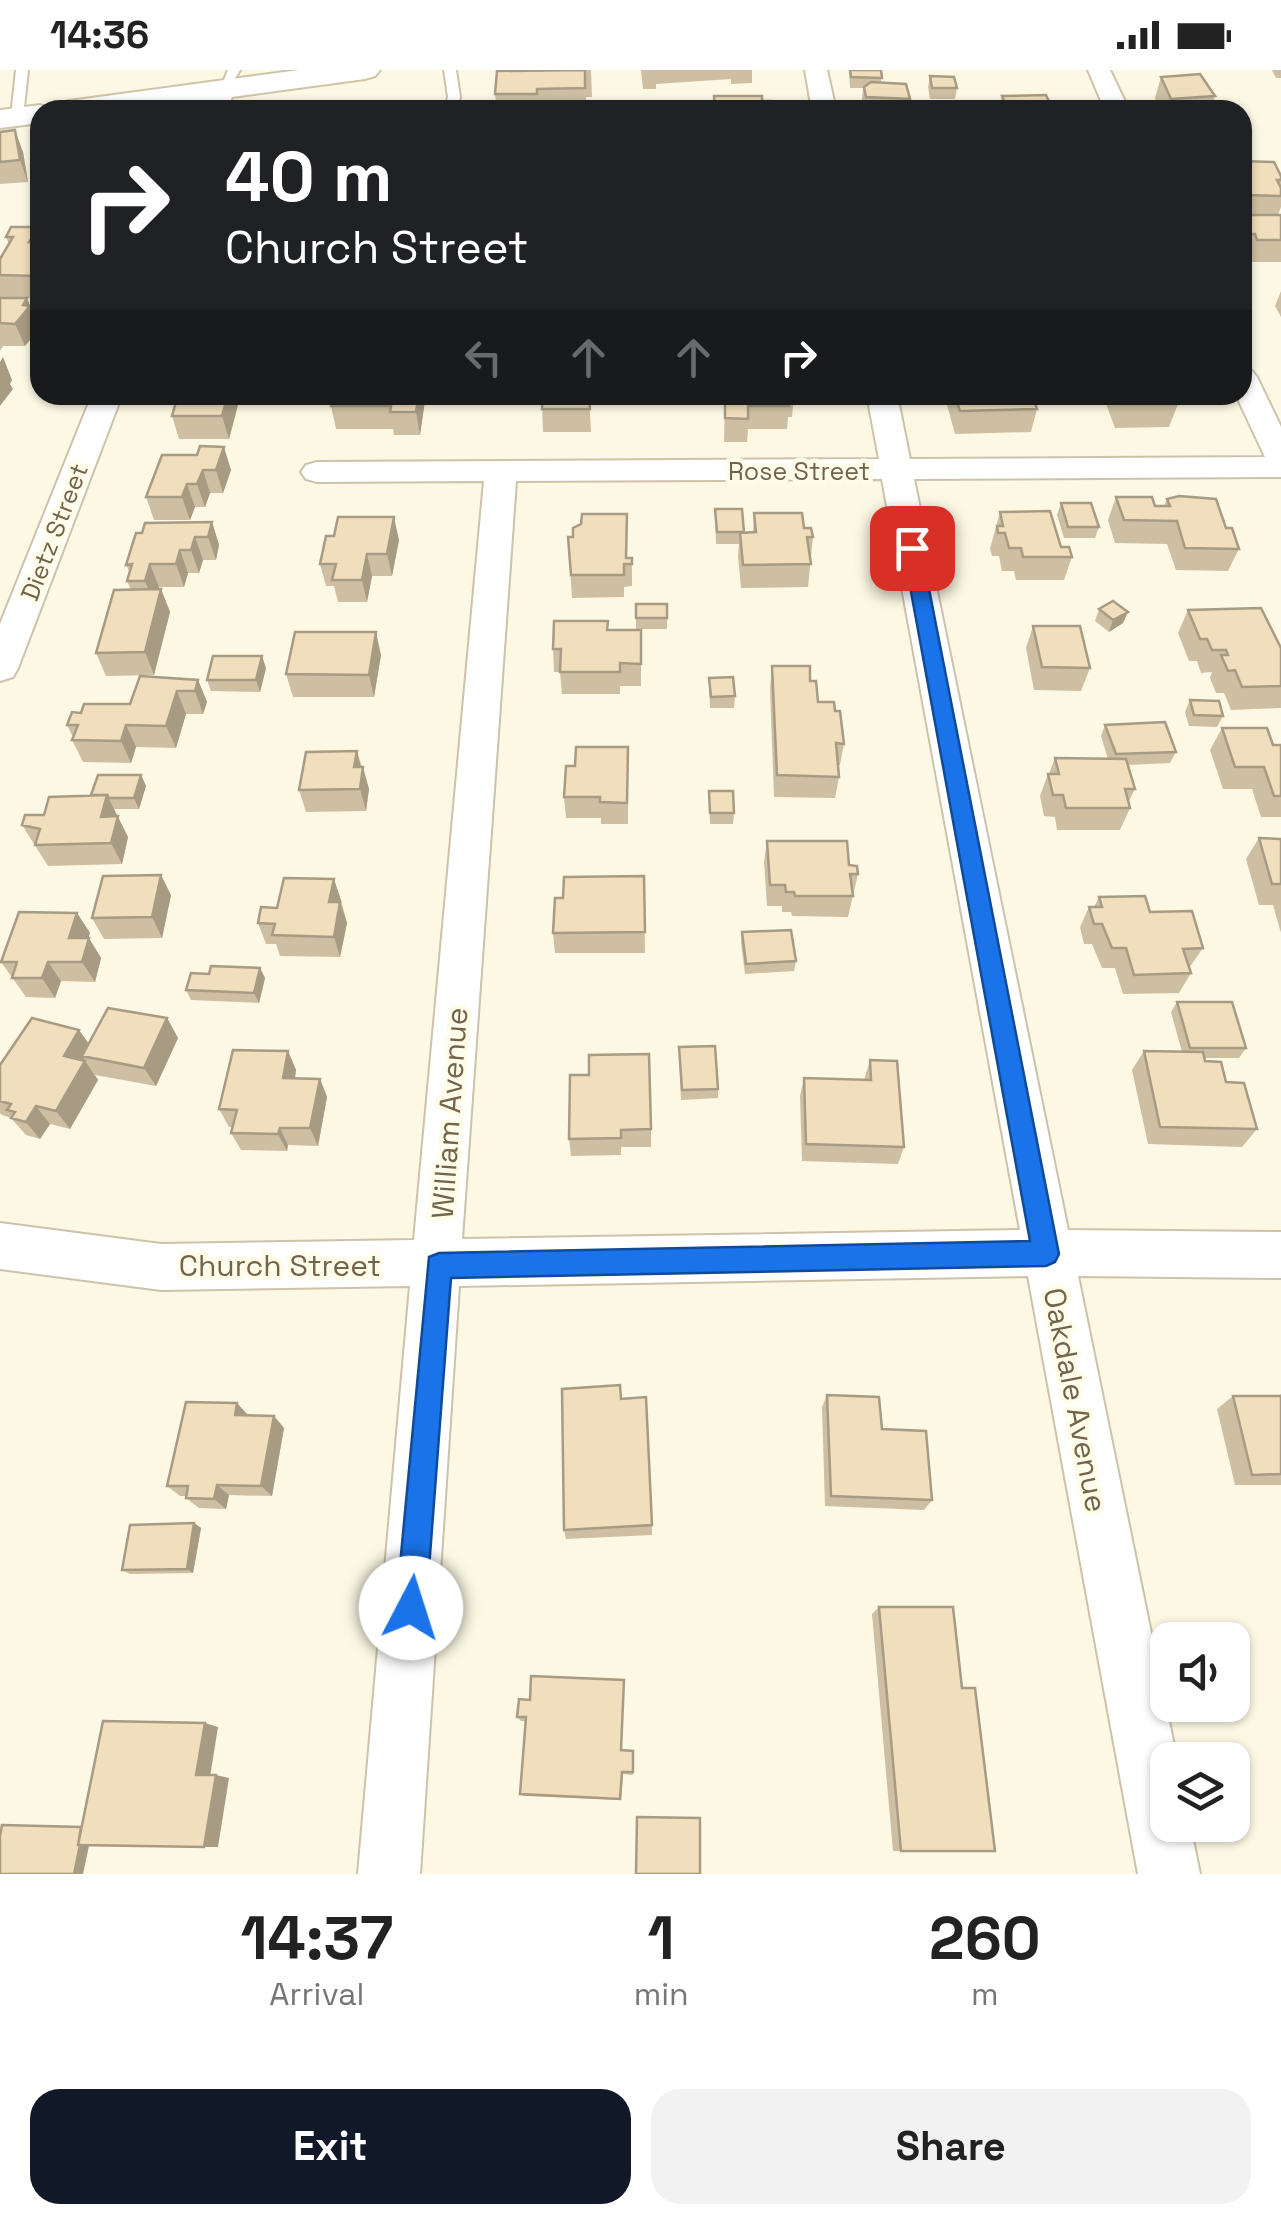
<!DOCTYPE html>
<html lang="en">
<head>
<meta charset="utf-8">
<style>
	body { margin:0; font-family:"Space Grotesk",sans-serif; background:#f2f2f2; color:#222; height:100vh; display:flex; flex-direction:column; font-size:38px; white-space:nowrap }
	* { box-sizing:border-box; margin:0 }
	p { font-size:32px; color:#767676 }
	.icon { flex:none; width:55px; height:55px; fill:none; stroke:currentColor; stroke-width:2; stroke-linecap:round; stroke-linejoin:round }
	.map { position:relative; height:1804px; overflow:hidden }
	.side { display:flex; flex-direction:column; background:#fff; flex:1 }
	.side>* { flex:none }
	.top-card { position:absolute; left:30px; top:30px; width:1222px; height:305px; border-radius:30px; box-shadow:0 2px 8px #0004; background:#202124; color:#fff; overflow:hidden }
	.buttons { position:absolute; left:1150px; top:1552px; display:grid; gap:20px }
	.buttons a { display:grid; place-items:center; width:100px; height:100px; border-radius:20px; background:#fff; box-shadow:0 2px 8px #0004; font-size:50px }
	.pin { position:absolute; display:grid; place-items:center; width:85px; height:85px; color:#fff; margin:-42px; border-radius:20px; box-shadow:0 5px 15px #0006 }
	.me { position:absolute; width:110px; margin:-55px; rotate:5deg; stroke-linejoin:round; filter:drop-shadow(0 0 8px #0008) }
	.turn { display:flex; align-items:center; gap:35px; height:210px; padding:0 30px; font-size:45px }
	.turn .icon { width:130px; height:130px; stroke-width:2.5 }
	.turn b { display:block; font-size:70px; line-height:85px }
	.lanes { display:flex; align-items:center; height:95px; padding:0 30px; background:#0003; justify-content:center; gap:50px; direction:ltr }
	.lanes .off { opacity:.35 }
	.eta { display:flex; justify-content:space-evenly; align-items:center; height:170px; text-align:center }
	.eta b { font-size:60px; font-weight:700; line-height:70px }
	.cta { display:flex; gap:20px; margin-top:auto; padding:20px 30px }
	.cta a { flex:1; height:115px; border-radius:30px; background:#111827; color:#fff; font-size:40px; font-weight:700; line-height:115px; text-align:center }
	.cta a+a { background:#f2f2f2; color:#222 }
	.status { display:flex; justify-content:space-between; align-items:center; height:70px; padding:0 50px; background:#fff; direction:ltr }
	.status svg { height:28px; fill:currentColor }
	.map>svg:first-child { display:block }
	.lines { fill:none; stroke-linecap:round; stroke-linejoin:round }
	.lane-casing { stroke:#cdc2aa; stroke-width:4 }
	.street-casing { stroke:#cdc2aa; stroke-width:4 }
	.secondary-casing { stroke:#d0c4a8; stroke-width:4 }
	.lane { fill:#fff; fill-rule:evenodd }
	.street { fill:#fff; fill-rule:evenodd }
	.secondary { fill:#fff; fill-rule:evenodd }
	.wall { fill:#cebfa2 }
	.shaded-wall { fill:#a89b84 }
	.building { fill:#f0debc; stroke:#a89b84; stroke-width:2.5 }
	.route { fill:#1a73e8; stroke:#114b97; stroke-width:2.5 }
	.labels { text-anchor:middle; stroke-width:9; stroke-linejoin:round; paint-order:stroke }
	.far-street-label { font-size:25px; fill:#73634a; stroke:#fffcea }
	.street-label { font-size:30px; fill:#73634a; stroke:#fffcea }
</style>
</head>
<body>
<div class="status"><b>14:36</b><svg viewBox="0 0 49 12"><path d="M0 12V9h3v3zM5 12V6h3v6zM10 12V3h3v9zM15 12V0h3v12zM26 1h20v11H26zM47 4h2v5h-2z"/></svg></div>
<div class="map">
<svg width="1281" height="1804" viewBox="0 0 1281 1804">
	<rect width="100%" height="100%" fill="#fcf8e4"/>
	<g class="lines">
		<g class="lane-casing">
			<path id="lane" d="M16 0H28L23 47 17 51 11 47Z
				M228 0H240L227 22H219Z
				M444 0H456L460 27 457 40H445L448 27Z"/>
		</g>
		<g class="street-casing">
			<path id="street" d="M805 0H827L836 40H812Z
				M1088 0H1110L1129 40H1105Z
				M223 12 235 19 227 40H203L215 14Z
				M1242 298 1252 301 1257 307 1281 357V407L914 409 1068 1160 1281 1162V1208L1078 1206 1177 1690H1168V1755H1190L1200 1804H1138L1028 1206 459 1216 420 1804H358L410 1216 161 1220 0 1199V1153L161 1174 414 1170 484 411 317 412 306 409 301 402 306 395 317 392 879 389 867 325H897L910 389 1265 387 1236 325H1242ZM882 409 1020 1160 462 1169 516 411Z
				M92 325H122L18 598 13 607 0 611V554Z"/>
		</g>
		<g class="secondary-casing">
			<path id="secondary" d="M299 0H380L375 6 365 9 136 40H54L58 34 69 31Z
				M40 35 53 40H40V53L0 58V40Z"/>
		</g>
		<use href="#lane" class="lane"/>
		<use href="#street" class="street"/>
		<use href="#secondary" class="secondary"/>
	</g>
	<path class="wall" d="M591 0 592 27H586V40H497L495 24 497 1Z
		M641 0H752V13L731 14V9L656 14V19H643Z
		M849 0H881V13L910 29 908 40H861L863 18H850Z
		M1272 0H1281V8H1276Z
		M930 6 957 18 955 29H930L928 17Z
		M1161 7 1215 26 1211 40H1160L1155 28Z
		M1002 26 1053 40H999Z
		M1242 60 1248 72 1242 88Z
		M0 62 23 82 28 112 0 114Z
		M1242 91 1281 106V137L1278 145H1281V192H1249L1246 187H1242Z
		M40 159V228H9H27L39 259 25 276H3L0 281V189L9 174 6 167Z
		M1281 221V247L1275 236Z
		M178 325H237L239 331 229 369H179L172 346Z
		M501 325H589L591 362H543L542 335H502Z
		M730 325H794L792 347H788L787 359H748L747 372H724L725 328H730Z
		M949 325H1032L1037 339 1031 362 955 364 947 335Z
		M1085 325H1174L1178 334 1169 357 1115 358 1103 326H1085Z
		M425 330 420 365H394L393 359H336L331 336Z
		M162 385 231 400 223 423H210L205 437H195L190 450H154L146 427Z
		M1116 427 1155 436H1164L1167 429 1226 458 1239 479 1228 501 1176 500 1167 474 1115 473 1108 450Z
		M1061 433 1099 457 1095 468H1064L1057 445Z
		M715 439 744 463H753L754 443 804 458 813 467 808 517 741 518 738 486 739 474H716Z
		M1000 442 1061 477 1072 487 1064 510H1016L1014 501H1002L999 486H992L990 479Z
		M212 452 219 475 216 490H203L199 503H188L184 517H159L158 519H161L170 542 154 605 106 606 96 583 131 520 127 511 130 503 126 495Z
		M568 467 627 488H632V516L624 517V527L572 528Z
		M399 470 392 506H372L367 532H338L334 516H326L320 494Z
		M636 534H667V559H636Z
		M1099 539 1123 553 1109 562 1095 551Z
		M1188 540 1281 578V638L1231 640 1224 623H1216L1210 608 1212 602 1201 603 1197 591H1189L1178 563Z
		M1033 556 1090 598 1081 621 1034 620 1026 578Z
		M608 560H641V616H620V624H562L560 602H554L553 579Z
		M381 585 374 627H293L286 604Z
		M772 596 810 611 818 632 835 641 844 674 840 695H838L839 707 835 728 774 727 770 618Z
		M266 598 260 622 211 621 207 610Z
		M709 608 735 626 734 638H710Z
		M198 610 207 632 203 644H186L176 678 136 677 131 693 83 692 72 670 73 667 67 655 81 643 130 634Z
		M1190 630 1223 646 1217 657 1189 656 1185 642Z
		M1105 655 1176 682 1170 693 1128 695 1135 719 1128 733 1130 738 1120 760H1057L1055 747 1044 746 1040 726 1048 704H1049L1055 688 1108 689 1101 666Z
		M1222 658 1273 675H1281V747H1261L1252 719H1223L1210 680Z
		M628 677V754H601V748H566L564 727 575 696Z
		M357 681 369 719 366 741 306 742 299 720Z
		M141 705 146 716 139 739H114L128 767 122 794 48 796 22 755Z
		M709 721 734 743 733 754H710Z
		M1259 768 1281 769V863L1273 835H1259L1246 789Z
		M767 771 849 795 858 804 848 847 792 846 791 842H782V836H767L764 792Z
		M644 806 645 883H555L553 863 563 828Z
		M171 825 162 868 104 869 92 848Z
		M1099 827 1150 842 1203 878 1189 898 1191 903 1179 923 1123 924 1115 898H1102L1092 874H1084L1080 857 1089 837H1094Z
		M341 830 347 853 340 887 280 886 276 874H266L258 853 277 838Z
		M77 843 90 863 88 868 101 888 95 912 61 911 55 928 26 927 1 892Z
		M742 862 796 891 794 901 745 904 741 873Z
		M260 898 265 908 259 933 191 930 186 920 209 904Z
		M1177 932 1246 978 1239 988H1205V991L1226 1012 1257 1059 1242 1077 1148 1074 1132 1000 1144 981 1182 982 1171 942Z
		M167 948 178 968 156 1016 95 1005 85 990 98 1010 70 1059 50 1054 40 1069 26 1065 11 1048 2 1045 0 1043V995L89 974Z
		M679 977 718 1019V1028L681 1030Z
		M288 981 296 1000 295 1008 320 1009 327 1027 318 1076 288 1075 287 1081 241 1080 231 1063 233 1057H229L219 1039Z
		M870 990 904 1077 898 1094 802 1091 800 1026 804 1008 864 1010Z
		M570 1005 651 1059V1077H621V1085L571 1086 569 1069Z
		M1281 1324V1415H1235L1217 1339 1233 1326H1278Z
		M827 1325 882 1359 932 1430 924 1440 825 1436 822 1337Z
		M621 1329 652 1455V1465L566 1469 564 1460Z
		M248 1346H274L284 1358 272 1426 229 1425 226 1439 199 1438 186 1428V1426H180L167 1416Z
		M194 1453 201 1458 193 1503 130 1504 122 1500Z
		M879 1537 962 1618 995 1781H893L872 1544Z
		M519 1629 622 1680 634 1684 633 1705 623 1704 621 1730 524 1726 520 1724 526 1651H521L517 1647Z"/>
	<path class="shaded-wall" d="M15 60 23 82 28 112 20 90Z
		M40 159V192L29 172Z
		M27 228 39 259 25 276 15 254Z
		M3 287 12 310 10 314 13 319 0 336V292Z
		M228 325H237L239 331 229 369 222 346Z
		M419 325H424L425 330 420 365 416 342Z
		M224 377 231 400 223 423 216 400Z
		M203 400 210 423 205 437 197 414Z
		M187 414 195 437 190 450 182 427Z
		M394 447 399 470 392 506 387 484Z
		M212 452 219 475 216 490 208 467Z
		M195 467 203 490 199 503 191 480Z
		M180 480 188 503 184 517 176 494Z
		M367 484 372 506 367 532 362 510Z
		M150 494 159 517 154 534 145 511Z
		M161 519 170 542 154 605 145 582Z
		M1128 542 1123 553 1109 562 1113 550Z
		M376 562 381 585 374 627 369 605Z
		M262 586 266 598 260 622 256 610Z
		M198 610 207 632 203 644 195 621Z
		M177 621 186 644 176 678 166 656Z
		M126 655 136 677 131 693 121 671Z
		M357 681 362 703 354 697Z
		M363 697 369 719 366 741 360 719Z
		M141 705 146 716 139 739 134 728Z
		M107 725 128 767 122 794 111 773 101 747Z
		M161 805 171 825 162 868 152 847Z
		M334 809 341 830 336 853 329 832Z
		M340 832 347 853 340 887 334 867Z
		M77 843 90 863 82 888 69 868Z
		M89 868 101 888 95 912 82 892Z
		M48 892 61 911 55 928 42 908Z
		M260 898 265 908 259 933 254 923Z
		M167 948 178 968 156 1016 144 998Z
		M79 960 92 978 82 986 98 1010 70 1059 56 1041 64 986Z
		M288 981 296 1000 292 1026 283 1008Z
		M320 1009 327 1027 318 1076 310 1058Z
		M36 1036 50 1054 40 1069 26 1052Z
		M280 1058 288 1075 287 1081 278 1064Z
		M237 1333 248 1345H235Z
		M274 1346 284 1358 272 1426 261 1416Z
		M217 1415 229 1425 226 1439 214 1429Z
		M194 1453 201 1458 193 1503 187 1499Z
		M205 1653 218 1657 210 1707 196 1705Z
		M216 1705 229 1708 218 1777H204Z
		M84 1757H93L83 1804H74Z"/>
	<path class="building" d="M585 0V18L537 19V24H495L497 1Z
		M850 0H881L882 8 851 7Z
		M1200 4 1215 26 1171 29 1161 7Z
		M930 6 954 7 957 18H932Z
		M871 12 906 14 910 29 866 27 864 17Z
		M1046 25 1053 40H1008L1002 26Z
		M714 26H762V31H771L772 39 715 40Z
		M15 60 20 90 0 92V62Z
		M1242 60 1248 72H1242Z
		M1242 91 1274 92 1281 106V110H1277L1281 118V126L1246 125 1242 118Z
		M1242 145H1281V170H1257L1255 164H1245L1242 159Z
		M11 157H40L29 172H40V206L0 205V189L13 167H6Z
		M0 228H27L23 235 30 236 15 254 0 253Z
		M178 325H228L222 346H172Z
		M334 325H419L416 342H390L391 336H331Z
		M543 325H589L590 339H542Z
		M732 325H788L789 336H748V349L725 348V328H732Z
		M955 325H1032L1037 339 960 341Z
		M1118 325H1174L1178 334H1122Z
		M200 376 224 377 216 400H203L197 414H187L182 427H146L162 385H197Z
		M1179 426 1216 429 1226 458H1232L1239 479 1185 478 1177 451 1124 450 1116 427H1152L1155 436H1170L1167 429Z
		M1061 433H1091L1099 457H1068Z
		M715 439H742L744 462H717Z
		M1050 441 1061 477H1069L1072 487H1023L1021 478H1009L1005 463H998L997 456H1003L1000 442Z
		M754 443H802L804 458H811L813 467H807L811 494 743 495 740 463 756 462Z
		M582 444H627L626 488H632V494H624V505H571L568 467H573V458L581 454Z
		M338 447H394L387 484H367L362 510H332L336 494H320L326 466H334Z
		M212 452 208 467H195L191 480H180L176 494H150L145 511H127L132 494 126 495 136 463H142L145 453Z
		M161 519 145 582 96 583 114 520Z
		M1113 531 1128 542 1113 550 1099 539Z
		M636 534H667V548H636Z
		M1261 538 1281 578V616L1242 617 1235 600 1228 601 1221 585H1228L1226 580H1212L1207 569H1200L1188 540Z
		M554 551H608L607 560H641V594L620 593V602H560L561 579H553Z
		M1033 556H1080L1090 598 1042 597Z
		M295 562H376L369 605 286 604Z
		M213 586H262L256 610H207Z
		M772 596H810V611H816L818 632H834L835 641H840L844 674 836 673 839 707 777 705Z
		M140 606 198 610 195 621H177L166 656 126 655 121 671 72 670 78 655H67L72 642 81 643 84 634H130Z
		M733 607 735 626 711 627 709 608Z
		M1190 630 1219 631 1223 646 1194 645Z
		M1165 652 1176 682 1116 684 1105 655Z
		M1222 658H1267L1273 675H1281V726H1274L1264 697H1235Z
		M576 677H628L627 733 600 732V727H564L566 696H575Z
		M357 681 354 697H363L360 719 299 720 306 682Z
		M1055 688 1126 689 1135 719H1125L1130 738H1066L1063 725H1053L1048 704H1059Z
		M98 705H141L134 728H109L107 725H91Z
		M709 721H733L734 743H710Z
		M107 725 101 747 118 746 111 773 35 775 40 759 22 755 25 745H44L49 727Z
		M1259 768 1281 769V814H1272Z
		M767 771H847L849 795 857 796 858 804H850L853 826H795L794 822H786L785 815H770Z
		M161 805 152 847 92 848 103 806Z
		M644 806 645 862 553 863 555 828H563L564 807Z
		M284 808 334 809 329 832H340L334 867 272 865 275 854 258 853 261 837 277 838Z
		M1145 826 1150 842 1192 841 1203 878 1183 879 1191 903 1134 905 1126 878H1112L1102 854H1094L1089 837H1102L1099 827Z
		M19 842 77 843 69 868H89L82 892H48L42 908H12L17 892H1Z
		M791 860 796 891 746 894 742 862Z
		M211 896 260 898 254 923 186 920 191 903 209 904Z
		M1177 932H1232L1246 978H1190Z
		M108 938 167 948 144 998 82 986Z
		M32 948 79 960 64 986 85 991 56 1041 36 1036 26 1052 11 1048 15 1042 7 1040 11 1034 0 1031V995Z
		M715 976 718 1019 682 1020 679 977Z
		M233 980 288 981 283 1008 320 1009 310 1058H280L278 1064 231 1063 237 1040 219 1039Z
		M1144 981 1203 982 1205 991 1221 992 1226 1012 1244 1013 1257 1059 1160 1057Z
		M649 984 651 1059 621 1060V1068L569 1069 570 1005H589V985Z
		M870 990 897 991 904 1077 806 1074 804 1008 871 1010Z
		M620 1315 621 1329 646 1327 652 1455 564 1460 562 1319Z
		M827 1325 879 1327 882 1359 926 1361 932 1430 831 1426Z
		M1233 1326H1281V1404L1252 1405Z
		M186 1332 237 1333 235 1345 274 1346 261 1416 217 1415 214 1429 186 1428 188 1416H167Z
		M194 1453 187 1499 122 1500 130 1455Z
		M879 1537H953L962 1618H975L995 1781H901Z
		M531 1606 624 1610 621 1680 633 1681V1702H622L620 1729 520 1724 526 1647H517L519 1629 530 1630Z
		M103 1651 205 1653 196 1705H216L204 1777 78 1775Z
		M637 1747 700 1748V1804H636Z
		M2 1755 81 1757 78 1775H80L74 1804H0V1766Z"/>
	<path class="route" d="M912 472 921 478 1059 1184 1055 1192 1046 1196 451 1208 426 1538 421 1548 411 1553 400 1548 396 1538 429 1187 439 1183 1030 1171 903 478Z"/>
	<g class="labels">
		<g class="far-street-label">
			<text x="799" y="410">Rose Street</text>
			<text transform="translate(54 462) rotate(-69)" y="9">Dietz Street</text>
		</g>
		<g class="street-label">
			<text transform="translate(450 1043) rotate(-86)" y="10">William Avenue</text>
			<text x="280" y="1206">Church Street</text>
			<text transform="translate(1075 1330) rotate(79)" y="10">Oakdale Avenue</text>
		</g>
	</g>
</svg>
<div class="buttons">
<a><svg class="icon" aria-label="sound" viewBox="0 0 24 24"><path d="M4 9h4l5-4v14l-5-4H4zM17 9q2 3 0 6"/></svg></a>
<a><svg class="icon" aria-label="layers" viewBox="0 0 24 24"><path d="M12 4l9 5-9 5-9-5zM3 14l9 5 9-5"/></svg></a>
</div>
<div class="pin" style="left:912px;top:478px;background:#d93025"><svg class="icon" aria-label="arrive" viewBox="0 0 24 24"><path d="M6 21V4h12l-3 4 3 4H6"/></svg></div>
<svg class="me" style="left:411px;top:1538px" viewBox="-20 -20 40 40"><circle r="19" fill="#fff"/><path d="M0-13L10 11 0 6-10 11z" fill="#1a73e8"/></svg>
<div class="top-card">
<div class="turn"><svg class="icon" aria-label="right" viewBox="0 0 24 24"><path d="M7 20v-9h11M14 6l5 5-5 5"/></svg><div><b>40 m</b>Church Street</div></div>
<div class="lanes"><svg class="icon off" aria-label="left" viewBox="0 0 24 24"><path d="M17 20v-9H6M10 6l-5 5 5 5"/></svg><svg class="icon off" aria-label="ahead" viewBox="0 0 24 24"><path d="M12 20V5M6 11l6-6 6 6"/></svg><svg class="icon off" aria-label="ahead" viewBox="0 0 24 24"><path d="M12 20V5M6 11l6-6 6 6"/></svg><svg class="icon" aria-label="right" viewBox="0 0 24 24"><path d="M7 20v-9h11M14 6l5 5-5 5"/></svg></div>
</div>
</div>
<section class="side">
<div class="eta">
<div><b>14:37</b><p>Arrival</p></div>
<div><b>1</b><p>min</p></div>
<div><b>260</b><p>m</p></div>
</div>
<div class="cta"><a>Exit</a><a>Share</a></div>
</section>
</body>
</html>
